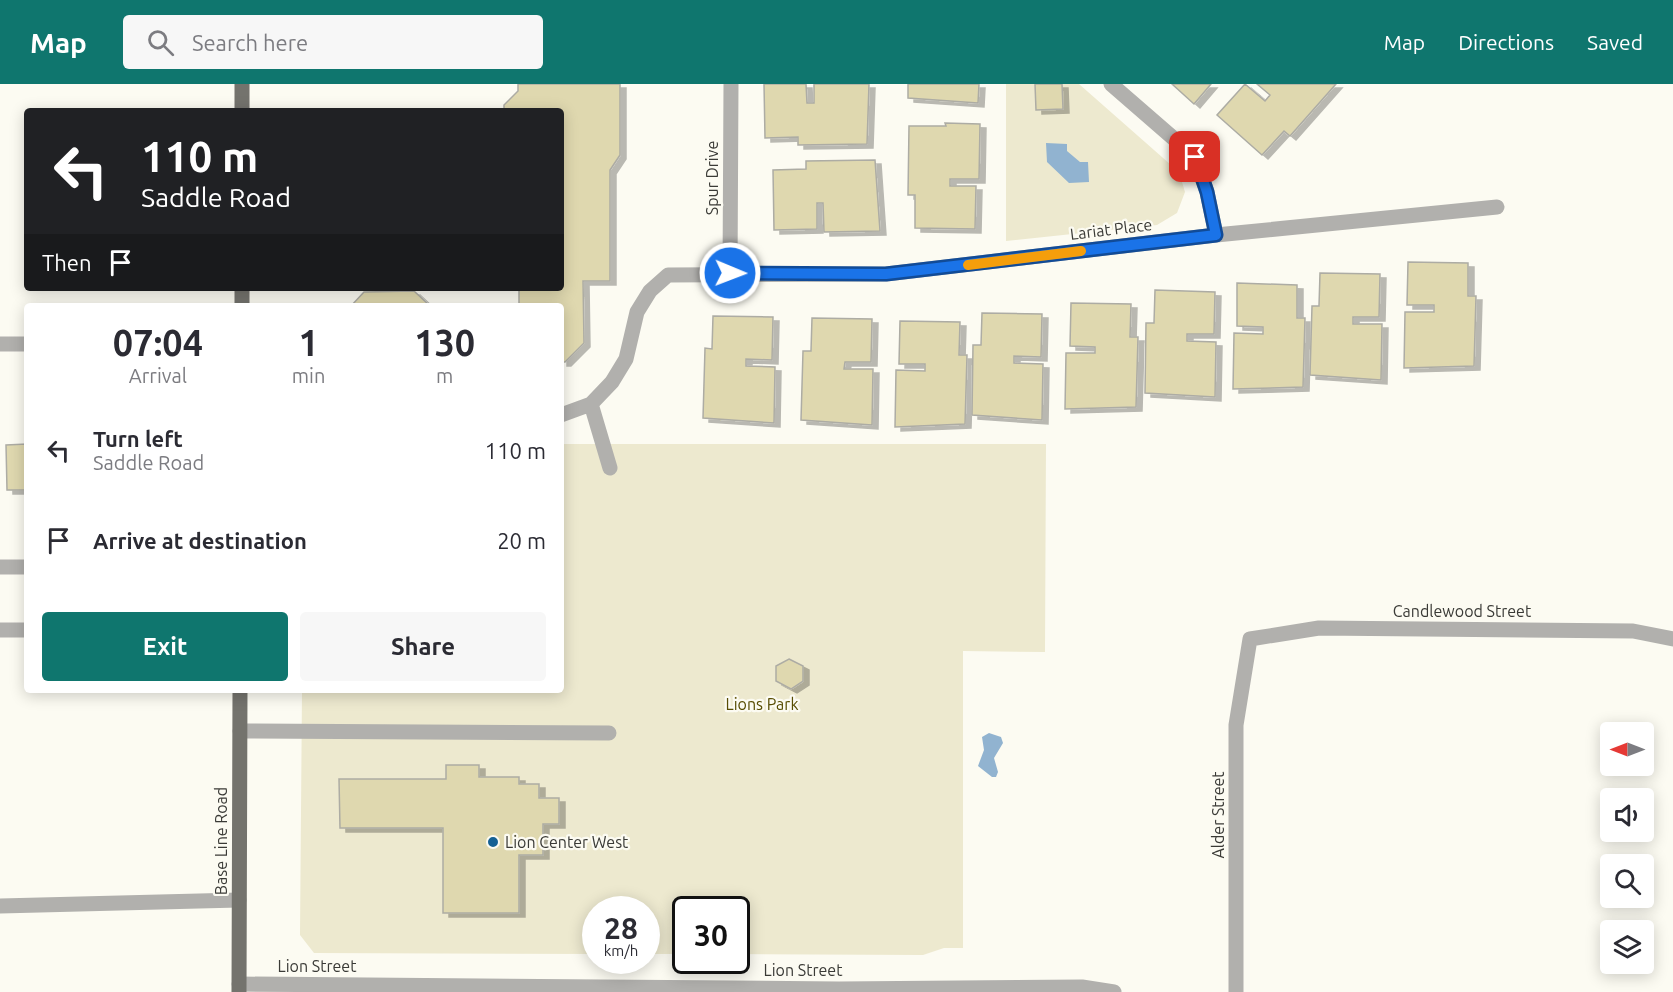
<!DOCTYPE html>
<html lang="en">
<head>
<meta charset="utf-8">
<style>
	body { margin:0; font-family:Ubuntu,sans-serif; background:#f7f7f7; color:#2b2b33; height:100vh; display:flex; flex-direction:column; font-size:22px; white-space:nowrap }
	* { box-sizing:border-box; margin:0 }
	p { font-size:20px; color:#7c7c81 }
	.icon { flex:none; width:33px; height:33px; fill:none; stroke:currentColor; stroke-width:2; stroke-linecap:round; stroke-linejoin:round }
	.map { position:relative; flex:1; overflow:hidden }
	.panel { position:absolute; left:24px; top:219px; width:540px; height:390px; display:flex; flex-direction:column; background:#fff; border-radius:6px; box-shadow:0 3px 15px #0003 }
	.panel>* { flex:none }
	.hud { position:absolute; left:24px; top:24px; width:540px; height:183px; border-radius:6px; box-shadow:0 3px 15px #0003; background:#202124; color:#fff; overflow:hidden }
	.needle { width:39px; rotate:270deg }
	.controls { position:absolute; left:1600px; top:638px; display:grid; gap:12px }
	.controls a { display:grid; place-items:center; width:54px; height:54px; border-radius:6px; background:#fff; box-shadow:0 3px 15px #0003; font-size:30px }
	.speed { position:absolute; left:582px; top:812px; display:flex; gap:12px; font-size:30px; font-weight:700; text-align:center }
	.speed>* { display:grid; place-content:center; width:78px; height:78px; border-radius:50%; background:#fff; box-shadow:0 3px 15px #0003; line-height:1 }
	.speed small { font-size:15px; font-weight:400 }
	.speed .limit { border:3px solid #111; border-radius:9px; background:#fff; color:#111 }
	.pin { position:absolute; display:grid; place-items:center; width:51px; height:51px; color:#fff; margin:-26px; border-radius:12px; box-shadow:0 3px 9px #0006 }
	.me { position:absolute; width:66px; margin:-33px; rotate:91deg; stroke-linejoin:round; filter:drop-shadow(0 0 4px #0008) }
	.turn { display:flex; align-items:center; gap:21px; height:126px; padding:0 18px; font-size:27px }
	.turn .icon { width:78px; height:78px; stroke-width:2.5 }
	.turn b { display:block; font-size:42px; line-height:51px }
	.then { display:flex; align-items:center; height:57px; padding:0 18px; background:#0003; gap:12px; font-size:22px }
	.eta { display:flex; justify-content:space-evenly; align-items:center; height:102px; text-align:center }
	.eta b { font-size:36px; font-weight:700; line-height:42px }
	.cta { display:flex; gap:12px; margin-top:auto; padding:12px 18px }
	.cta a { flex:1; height:69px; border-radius:6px; background:#0f766e; color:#fff; font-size:24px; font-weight:700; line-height:69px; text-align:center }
	.cta a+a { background:#f7f7f7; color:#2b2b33 }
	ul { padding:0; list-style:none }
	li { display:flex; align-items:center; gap:18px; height:90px; padding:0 18px }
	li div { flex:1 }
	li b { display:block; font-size:22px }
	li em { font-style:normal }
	header { display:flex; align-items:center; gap:36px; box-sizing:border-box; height:84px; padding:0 30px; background:#0f766e; color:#fff }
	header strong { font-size:28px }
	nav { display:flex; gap:33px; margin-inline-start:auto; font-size:21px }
	.search { width:420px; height:54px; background:#f7f7f7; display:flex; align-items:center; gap:15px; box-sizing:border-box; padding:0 21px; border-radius:6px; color:#7c7c81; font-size:22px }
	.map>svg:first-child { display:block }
	.green { fill:#ede9cf }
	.water { fill:#91b3d0 }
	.building { fill:#dfd8af; stroke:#adaca4; stroke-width:1.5; filter:url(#shadow) }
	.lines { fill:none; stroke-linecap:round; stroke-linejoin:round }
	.minor { stroke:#b1b0ad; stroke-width:15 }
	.major { stroke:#74736d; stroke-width:15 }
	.route-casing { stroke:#114b97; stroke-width:15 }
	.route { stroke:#1a73e8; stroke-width:10 }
	.slow { stroke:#f59e0b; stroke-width:10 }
	.poi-dot { fill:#156194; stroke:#fcfbf2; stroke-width:2 }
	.labels { text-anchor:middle; stroke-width:4.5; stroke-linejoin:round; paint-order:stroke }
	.street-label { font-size:16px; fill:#3a3a36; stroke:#fcfbf2 }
	.park-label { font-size:16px; fill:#584d03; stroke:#fcfbf2 }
	.poi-label { font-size:16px; fill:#3a3a36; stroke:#fcfbf2; text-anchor:start }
</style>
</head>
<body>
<header>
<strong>Map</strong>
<div class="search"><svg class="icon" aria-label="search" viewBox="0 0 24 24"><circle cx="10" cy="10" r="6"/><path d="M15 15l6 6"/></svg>Search here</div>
<nav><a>Map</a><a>Directions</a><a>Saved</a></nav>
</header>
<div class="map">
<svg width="1673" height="908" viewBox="0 0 1673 908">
	<defs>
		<filter id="shadow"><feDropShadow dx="6" dy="4" stdDeviation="0" flood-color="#0004"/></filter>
	</defs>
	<rect width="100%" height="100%" fill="#fcfbf2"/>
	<path class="green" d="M1006 0H1079L1179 88 1185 108 1177 129 1157 141 1006 157Z
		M561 360H1046L1045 568 963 567V864H944L923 871 737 870 736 825H686L685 870H647L646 825H596L595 870 314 869 300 851 302 606H561Z"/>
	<path class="water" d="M1046 59 1067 60V67L1080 78H1088L1089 98 1069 99 1047 78Z
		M989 649 1001 653 1003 659 994 674 998 688 996 693H992L978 682 984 666 982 653Z"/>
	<path class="building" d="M518 0H620V71L610 86V197H583L584 259 565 278H561V222H519V204H561V27H504V21L518 7Z
		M764 0H806L807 19H814V0H869L867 60 798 61V53L765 54Z
		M908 0H979L978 19 908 14Z
		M1035 0H1062L1063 25 1036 26Z
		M1172 0H1211L1194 20Z
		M1245 0 1265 17 1270 11 1257 0H1336L1290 52 1284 47 1262 71 1217 31Z
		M945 39 980 40 979 95H950V102H976L975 145 915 144V111H908L909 42H946Z
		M875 76 880 147 824 148 823 119H817V145L774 146 773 86 806 85V77Z
		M1408 178 1468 179V212H1476L1474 282 1404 284 1405 228H1434V221H1407Z
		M1320 189 1380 190 1379 233H1353V240H1382L1381 296 1310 291 1312 222H1319Z
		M1237 199 1297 201V234H1305L1303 303 1233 305 1234 249 1263 250V243L1237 242Z
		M1155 206 1215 208 1214 250H1187V257L1216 258 1215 313 1145 309 1146 239H1154Z
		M414 207 430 222H351L364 208Z
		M1071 219 1131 220 1130 253H1138L1136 323 1065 325 1066 269H1095V263L1070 262Z
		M982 229 1042 230 1041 273 1014 272V279L1043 280 1042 336 972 331 973 261H981Z
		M713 232 773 233 772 276 746 275V282L775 283 774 339 703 334 705 264 712 265Z
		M812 234 872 235 871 278H845L844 285H873L872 341 801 336 803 267H811Z
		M900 237 960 238 959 271H967L965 340 895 343 896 286 925 287V280H899Z
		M27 360V406H7L6 361Z
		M789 575 803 582V597L791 605 776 597V582Z
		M446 681H479V693H519V700H539V714H559V740H543V771H519V829H443V744H340L339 695H446Z"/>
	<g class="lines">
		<path class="minor" d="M1111 0 1195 73 1207 108 1216 151
			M730 189 731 0
			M0 260H27
			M591 320 610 384
			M561 331 591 320 612 298 626 275 637 228 650 207 668 191 886 190 1216 151 1497 123
			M0 483H27
			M0 546H27
			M240 647 609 649
			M0 822 239 816
			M239 900 839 905 1082 903 1114 908
			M1236 908V641L1250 555 1319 544 1633 547 1673 555"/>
		<path class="major" d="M242 27V0
			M242 222V204
			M239 908 240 606"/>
	</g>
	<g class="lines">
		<g class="route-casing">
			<path id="route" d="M730 189 886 190 1216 151 1207 108 1195 73"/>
		</g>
		<use href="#route" class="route"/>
		<path class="slow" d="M968 181 1081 167"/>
	</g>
	<circle class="poi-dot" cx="493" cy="758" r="6"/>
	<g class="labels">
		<g class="street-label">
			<text transform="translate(712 94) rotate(-90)" y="6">Spur Drive</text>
			<text transform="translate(1111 145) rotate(-7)" y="6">Lariat Place</text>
			<text x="1462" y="533">Candlewood Street</text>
			<text transform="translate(1218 731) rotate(-90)" y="6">Alder Street</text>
			<text transform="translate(221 757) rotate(-90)" y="6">Base Line Road</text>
			<text x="317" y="888">Lion Street</text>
			<text x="803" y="892">Lion Street</text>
		</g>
		<g class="park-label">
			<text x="762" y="626">Lions Park</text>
		</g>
		<g class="poi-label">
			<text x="505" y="764">Lion Center West</text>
		</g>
	</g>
</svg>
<div class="controls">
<a><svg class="needle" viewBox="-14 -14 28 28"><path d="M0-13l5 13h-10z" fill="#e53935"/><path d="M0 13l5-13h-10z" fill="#7c7c81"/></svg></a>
<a><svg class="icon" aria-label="sound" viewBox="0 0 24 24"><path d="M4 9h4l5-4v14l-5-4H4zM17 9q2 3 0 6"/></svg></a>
<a><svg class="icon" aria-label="search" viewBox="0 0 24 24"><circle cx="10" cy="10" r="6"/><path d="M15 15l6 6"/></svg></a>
<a><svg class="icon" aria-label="layers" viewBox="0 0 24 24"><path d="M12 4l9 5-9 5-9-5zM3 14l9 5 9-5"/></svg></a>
</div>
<div class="speed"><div>28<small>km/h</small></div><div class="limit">30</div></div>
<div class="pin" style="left:1195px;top:73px;background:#d93025"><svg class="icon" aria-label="arrive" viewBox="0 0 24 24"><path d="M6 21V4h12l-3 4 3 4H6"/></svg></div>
<svg class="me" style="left:730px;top:189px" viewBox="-20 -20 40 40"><circle r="17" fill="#1a73e8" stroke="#fff" stroke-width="3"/><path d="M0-11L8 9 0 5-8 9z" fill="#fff"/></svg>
<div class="hud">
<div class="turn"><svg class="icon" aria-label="left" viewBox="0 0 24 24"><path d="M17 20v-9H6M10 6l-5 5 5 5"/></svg><div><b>110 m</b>Saddle Road</div></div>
<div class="then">Then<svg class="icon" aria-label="arrive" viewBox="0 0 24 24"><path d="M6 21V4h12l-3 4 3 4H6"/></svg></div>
</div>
<section class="panel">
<div class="eta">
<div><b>07:04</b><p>Arrival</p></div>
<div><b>1</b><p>min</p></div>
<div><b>130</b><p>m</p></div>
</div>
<ul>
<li><svg class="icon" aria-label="left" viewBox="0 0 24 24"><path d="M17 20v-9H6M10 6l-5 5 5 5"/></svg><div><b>Turn left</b><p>Saddle Road</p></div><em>110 m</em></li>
<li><svg class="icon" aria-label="arrive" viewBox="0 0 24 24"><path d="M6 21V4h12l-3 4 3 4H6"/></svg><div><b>Arrive at destination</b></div><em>20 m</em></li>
</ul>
<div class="cta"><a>Exit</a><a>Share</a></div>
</section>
</div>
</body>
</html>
